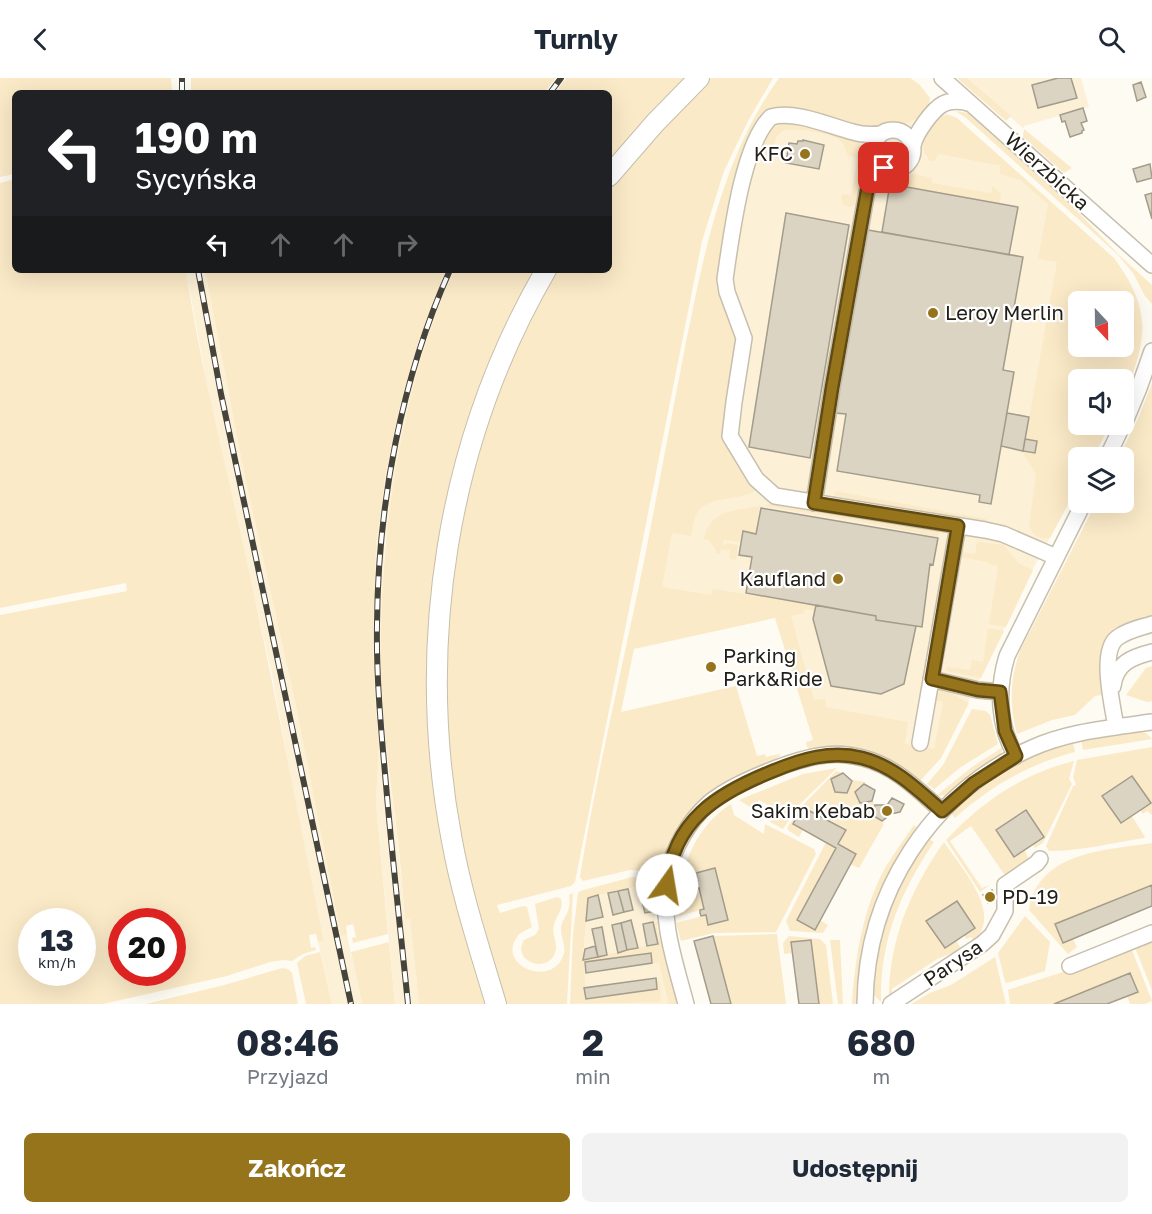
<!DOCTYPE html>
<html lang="pl">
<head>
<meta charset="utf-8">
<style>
	body { margin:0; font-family:"Golos Text",sans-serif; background:#f2f2f3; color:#1f2937; height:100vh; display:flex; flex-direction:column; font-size:22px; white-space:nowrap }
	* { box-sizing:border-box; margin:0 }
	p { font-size:20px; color:#747a83 }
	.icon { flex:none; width:33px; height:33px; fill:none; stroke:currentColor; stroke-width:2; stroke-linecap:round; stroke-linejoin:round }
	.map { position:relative; height:926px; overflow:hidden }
	.panel { display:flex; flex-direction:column; background:#fff; flex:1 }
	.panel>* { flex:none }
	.banner { position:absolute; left:12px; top:12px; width:600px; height:183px; border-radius:9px; box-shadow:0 6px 24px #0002; background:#202124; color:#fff; overflow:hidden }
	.needle { width:39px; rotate:158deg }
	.controls { position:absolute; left:1068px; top:213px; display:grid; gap:12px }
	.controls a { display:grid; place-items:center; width:66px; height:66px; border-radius:9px; background:#fff; box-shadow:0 6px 24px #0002; font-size:30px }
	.speed { position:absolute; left:18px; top:830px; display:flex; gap:12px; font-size:30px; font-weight:700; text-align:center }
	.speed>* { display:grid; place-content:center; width:78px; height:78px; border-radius:50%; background:#fff; box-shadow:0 6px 24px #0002; line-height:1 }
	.speed small { font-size:15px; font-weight:400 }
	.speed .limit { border:9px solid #d22; background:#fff; color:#111 }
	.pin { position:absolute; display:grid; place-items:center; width:51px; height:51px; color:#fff; margin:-26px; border-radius:12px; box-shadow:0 3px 9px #0006 }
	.me { position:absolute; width:66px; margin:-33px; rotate:13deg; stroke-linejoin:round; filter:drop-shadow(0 0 4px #0008) }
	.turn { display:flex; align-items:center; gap:21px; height:126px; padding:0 24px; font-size:27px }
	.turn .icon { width:78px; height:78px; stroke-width:2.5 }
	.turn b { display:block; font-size:42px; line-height:51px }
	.lanes { display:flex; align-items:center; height:57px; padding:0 24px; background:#0003; justify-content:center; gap:30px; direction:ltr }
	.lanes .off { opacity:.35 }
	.eta { display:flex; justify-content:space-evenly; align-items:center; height:102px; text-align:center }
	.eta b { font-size:36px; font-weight:700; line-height:42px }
	.primary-button { display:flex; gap:12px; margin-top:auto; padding:12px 24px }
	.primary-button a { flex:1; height:69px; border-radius:9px; background:#95741c; color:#fff; font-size:24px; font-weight:700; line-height:69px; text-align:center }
	.primary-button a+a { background:#f2f2f3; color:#1f2937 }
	header { display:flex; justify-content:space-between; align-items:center; height:78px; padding:0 24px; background:#fff; font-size:27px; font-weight:700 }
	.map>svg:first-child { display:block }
	.built { fill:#fcf0d7; fill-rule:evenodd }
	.green { fill:#fbeac7; fill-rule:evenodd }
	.building { fill:#dcd4c2; stroke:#a39c8b; stroke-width:1.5 }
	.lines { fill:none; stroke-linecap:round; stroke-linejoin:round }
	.minor-casing { stroke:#c7bfad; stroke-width:18 }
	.major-casing { stroke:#c7bfad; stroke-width:22 }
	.minor { stroke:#fff; stroke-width:15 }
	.major { stroke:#fff; stroke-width:20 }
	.rail-casing { stroke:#46433b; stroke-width:6 }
	.rail { stroke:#fff; stroke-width:4; stroke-dasharray:11; stroke-linecap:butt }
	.route-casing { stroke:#614b12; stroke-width:15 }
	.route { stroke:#95741c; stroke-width:10 }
	.poi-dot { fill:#95741c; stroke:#fff; stroke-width:2 }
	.labels { text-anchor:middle; stroke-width:4.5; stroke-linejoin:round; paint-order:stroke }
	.poi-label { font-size:20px; fill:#232019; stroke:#fff; text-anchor:end }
	.street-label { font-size:20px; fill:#232019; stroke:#fff }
</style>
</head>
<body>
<header><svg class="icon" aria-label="back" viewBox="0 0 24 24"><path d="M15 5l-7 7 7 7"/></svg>Turnly<svg class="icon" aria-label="search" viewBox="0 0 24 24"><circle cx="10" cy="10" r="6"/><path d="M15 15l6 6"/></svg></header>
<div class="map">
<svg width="1152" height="926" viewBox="0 0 1152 926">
	<rect width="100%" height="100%" fill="#fefbf3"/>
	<path class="built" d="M967 0H1081L1089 29 1024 48V51Z
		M930 23 943 37 939 41 925 79 930 83 938 76 1000 88 1001 96 1020 102 1048 127 1109 194 1143 249 1134 289 1124 318V302H1078V346L1110 347 1093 379 1078 380V408L1034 489 941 680 817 648 782 529 631 562 656 437 717 363 711 235 758 45 899 47 929 28ZM1078 224H1124V268H1078Z
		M186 192H205L243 390 295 624 341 858 347 857 362 926H332L318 864 324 862 304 771 272 597 211 328Z
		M446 192H454L449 203 385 465 381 532V584L384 659 396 749 405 840H410L419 926H395L376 725 379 664 375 620 373 563 376 468 385 400 399 332 417 268Z
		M648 806 656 843 653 844 677 926H585L583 882 588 820Z"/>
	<path class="green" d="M0 0H171L172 15H15V96L0 99Z
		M191 0H556L544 15H191Z
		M566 0H687L609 85V15H555Z
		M711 0H773L748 43 724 93 702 163 575 804 571 808 497 827 500 835 523 828 527 829 532 849C527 852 520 854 517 859 496 889 555 911 564 875 566 867 561 860 561 852 561 839 572 837 569 817L573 815 567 926H504L472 816 454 727 444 590 452 495 468 410 482 357 505 294 556 192H609V111L626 90 691 18Z
		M779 0H910L919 6 930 20C925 71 803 39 771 33L721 189 738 263 723 350V358L755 408V413C739 423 708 417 697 435 693 441 693 451 691 458L672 455 662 509 711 517 713 511 816 527 815 533 805 531 804 535 791 538 814 622 826 621 825 629 908 644 905 666 934 671 943 624 934 622 936 612 943 611 969 625 941 680 919 704 811 672 807 669 806 664 813 662 775 540 634 571 621 634 736 608 757 678 765 676 766 679 779 676 781 677 774 682 776 686 716 714 663 795 630 792 583 803 580 799C597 691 624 585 645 478 659 407 672 335 686 264 705 171 723 78 779 0Z
		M957 0H967L1011 38 1006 43Z
		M955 33 974 36 1036 90 1119 177 1152 207V226L1145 218 1133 195 1118 177 965 39Z
		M947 36 957 40 1114 180C1152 232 1148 260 1124 318V302H1078V346L1110 347 1093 379 1078 380V408L1050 460C1040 461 1032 458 1029 448L1036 396 1023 375 1057 184 1038 181 1048 127 1020 102 1000 96V88L938 76 935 83H930C914 68 930 43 947 36ZM1078 224H1124V268H1078Z
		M783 42C805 46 865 51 867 81 868 89 863 95 860 103 859 111 858 119 856 126L851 129 843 127 841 119 843 116 851 117 858 80 848 78C845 71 844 65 838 61 830 55 790 48 781 54 773 59 775 72 771 80L764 83 760 80 758 76 766 52 769 48Z
		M1024 51 1072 90 1064 95 1023 59Z
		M914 96 932 100V105L991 115 993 108 1001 116 1000 126 890 106 892 103Z
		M15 101V192H186C201 294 228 394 249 494 276 617 298 740 324 863L318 864 316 856 309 857 311 870 315 869 316 872 303 876 292 883 283 882 270 884 227 898 103 926H0V537L127 513 126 505 0 530V105ZM32 843H82V894H32ZM122 843H172V894H122Z
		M205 192H446L417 268 399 332 385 400 376 468 373 563 375 620 379 664 376 725 388 856 353 865 352 860 356 859 353 846 346 848 347 857 341 858 295 624 243 390Z
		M454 192H537L479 315 428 619 488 926H419L410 841H405C402 809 400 777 396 746 389 691 381 638 381 583 379 458 402 306 454 192Z
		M1152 305V539C1100 553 1095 564 1102 617L1095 618 1075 637 1052 642 1017 656C1009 628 1010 600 1020 573L1096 425 1124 424V380L1119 379 1138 341Z
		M835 413 986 441 988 446 944 440V437L835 418Z
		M777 424 939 453 938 459 862 444 764 428Z
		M760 428 755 455 742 453 739 464 724 462 723 467H726V465L738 467 736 482 729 481 730 472 721 471 720 476 716 475V472L709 462 704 461C710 431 735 433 760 428Z
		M980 464 1004 467 1018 485 1033 492 1006 549 989 546 998 488 988 486V484L959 479 960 474 975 476 977 465Z
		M988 550 1004 553 981 600 946 593 947 589 970 592 972 582 983 584Z
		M1152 588V623L1147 624 1126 617 1146 590Z
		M972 631 986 633 990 637 998 666 961 689 934 711 927 706 943 687Z
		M1137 653 1146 655 1152 661 1083 672 1081 662Z
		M1073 664 1075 674C1029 686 991 708 955 740L950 734C984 703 1026 674 1073 664Z
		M1003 669 1000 679 947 717 936 718 972 689Z
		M1152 669V737L1147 733 1143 736 1140 732 1151 725 1133 698 1103 718 1120 745 1132 738 1145 759 1144 760C1112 765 1081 773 1049 773L1046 768 1073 708 1076 707 1073 699 1077 682Z
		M1074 683 1069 701 1072 706 1043 765 1035 770 1033 767 1044 759 996 752 1014 779 1025 772 1029 782 1008 797 1004 796 971 748 950 763 982 810 990 807 980 814 946 762C982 724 1022 696 1074 683Z
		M837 690 799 727 783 751 770 744 776 732 759 722 753 731 739 722 803 696Z
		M836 693 843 695 831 701 835 714 847 715 853 702 866 704 855 714 860 724 872 723 875 727 872 737 884 746 859 790 850 786 838 766 845 752 802 729 793 746 803 752 799 759 789 753 787 750 801 729Z
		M731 726 734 737 764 756 765 746 814 771 816 776 776 854 714 855 681 863 676 845 706 837 708 846 727 842 715 791 696 795 698 803 676 810V807C684 801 685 786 689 777 698 756 712 738 731 726Z
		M914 747 918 751C878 806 861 858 858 926H852C855 880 863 830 885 790 894 775 904 761 914 747Z
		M928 760 934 764C900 815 880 862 881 924L873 916C874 874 885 832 904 795 911 783 920 771 928 760Z
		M826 764 836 770 797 842 814 852 820 842 828 847 823 855 790 853 786 843Z
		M944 764C960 789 1004 835 974 862L971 859 966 861 964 857 975 850 957 823 927 843 945 870 956 862 960 869V872L937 881 892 911V920H889C889 861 911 811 944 764Z
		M1152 765V807L1056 846 1073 861 1077 869 1068 876 1029 832C1038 773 1107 772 1152 765Z
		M632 799 657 802 655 826H660V831L655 833 648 806 588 820 583 881 657 866 653 844 661 843V847L657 848 677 926H669L659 885H652L650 875 584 884 586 921 657 911 656 900 660 906 661 924 570 926 573 856 578 815 580 813Z
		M699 810 704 831 676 839 675 817Z
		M557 819 561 821C564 832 556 837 554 847 551 857 559 866 555 875 548 896 511 884 524 862L535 857 539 851 535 826Z
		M1025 838 1050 864 1045 893 1007 905 1005 904 998 875Z
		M777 856 786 926H731L713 858Z
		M789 858 820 861 826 867 833 926H819L811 862 791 864 792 875 784 876 783 865Z
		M1152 860V912L1134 867Z
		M830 862H840L843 926H838Z
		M389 864 395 926H362L351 874Z
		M1130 867 1152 923 1145 926H1130L1127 918 1130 895 1054 926H1010L1008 912 1078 889Z
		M320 874 332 926H306L297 885 305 878Z
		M995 879 1006 926H911L930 915 951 907Z
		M282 890 288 891 292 895 298 926H146L228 906Z"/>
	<path class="building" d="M1058 0H1071L1077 20 1038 30 1032 7Z
		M1141 4 1146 19 1137 23 1133 7Z
		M1083 30 1087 43 1081 45 1084 52 1082 53V55L1070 59 1065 43 1062 44 1060 37Z
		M803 62 824 67 819 91 786 85 789 65 797 66 798 63H803Z
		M1150 86 1152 100 1137 104 1133 91Z
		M890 106 1018 129 1009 177 882 154Z
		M1152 115V141L1145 117Z
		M786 135 849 147 810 380 749 369Z
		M868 152 1023 179 1003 292 1014 294 991 426 979 424 980 417 837 393 846 336 835 335Z
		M1007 335 1029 339 1023 373 1001 368Z
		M1025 361 1037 363 1035 375 1023 373Z
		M761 430 938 460 933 487 930 486 922 549 876 542V538L746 515 752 479 739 477 743 453 756 456Z
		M816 527 876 538V542L916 548 904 606 881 616 831 608 813 541Z
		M843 695 852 703 847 715 835 714 831 701Z
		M1132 698 1151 725 1121 745 1102 718Z
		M864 706 875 712 872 723 860 725 855 714Z
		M892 720 904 726 900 734 891 736 887 727Z
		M875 727H887L891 736 882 743 872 737Z
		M802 729 846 752 838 766 856 776 815 852 797 842 836 770 793 746Z
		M1026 732 1044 759 1014 779 996 752Z
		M715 790 728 842 708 847 706 837 701 838 700 835V832L704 831 699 810 695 811 693 804 698 803 696 795Z
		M648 806 655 833 645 835 638 808Z
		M1152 807V828L1063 865 1055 846Z
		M628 811 633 832 624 834 618 813Z
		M992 812 997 820 988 825 983 817Z
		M618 813 624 834 613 837 608 815Z
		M598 817 603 839 586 843 588 820Z
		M957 823 975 850 945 870 926 843Z
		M631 842 638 870 627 872 621 845Z
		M653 844 658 866 647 868 643 846Z
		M621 845 627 872 618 875 612 847Z
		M602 849 607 877 598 879 592 851Z
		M713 858 731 926H711L694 863Z
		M811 862 819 926H799L791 864Z
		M595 868 598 879 583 882 585 871Z
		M651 875 652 885 586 895 585 884Z
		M1130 895 1138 914 1107 926H1054Z
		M656 900 657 911 586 921 584 910Z"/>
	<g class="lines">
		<g class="minor-casing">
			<path id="minor" d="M942 0 1152 187
				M873 72a20 20 0 1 1 40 0a20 20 0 1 1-40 0Z
				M881 56C871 57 862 57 853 54 829 48 796 32 771 39 742 66 731 161 725 201L727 214 744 260 734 324 730 358 756 401 775 418 985 452 1003 456 1056 479
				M913 68C915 56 932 32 943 26 951 22 963 23 971 26
				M1124 346 1139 310 1152 273
				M1107 380 1123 346
				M814 425 832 310 867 113 871 102 884 90
				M931 601 978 612 1000 614
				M1113 608C1116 585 1132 579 1152 574
				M1116 649C1113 629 1099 574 1117 560 1127 552 1140 550 1152 546
				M920 665 958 448
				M1016 678C998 648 997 611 1007 578L1084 424
				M1070 888 1152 855
				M686 926C675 884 659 840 668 796 673 770 689 743 709 725 733 705 795 680 826 677 838 675 851 677 863 680 895 688 918 712 942 733
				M865 926C866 815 930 715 1032 670 1069 653 1112 650 1152 644
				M891 926 982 866 992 857 1005 833V807L1037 785 1040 781"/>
		</g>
		<g class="major-casing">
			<path id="major" d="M609 98 655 45 699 0
				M496 926C480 872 462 818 452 763 415 569 446 364 546 192"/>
		</g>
		<use href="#minor" class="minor"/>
		<use href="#major" class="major"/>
		<g class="rail-casing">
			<path id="rail" d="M182 15V0
				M550 15 561 0
				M198 192 221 316 351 926
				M408 926C401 857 393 787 387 718 382 661 376 603 377 546 378 426 401 301 450 192"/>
		</g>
		<use href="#rail" class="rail"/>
	</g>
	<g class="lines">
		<g class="route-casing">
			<path id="route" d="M667 807C673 742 718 715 773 693 802 681 831 672 862 680 894 688 918 712 942 733L974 705 1016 678 1005 653 1000 614 978 612 932 601 958 448 814 425 832 310 867 113 871 102 884 90"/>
		</g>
		<use href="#route" class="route"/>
	</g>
	<g class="poi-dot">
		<circle cx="805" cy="76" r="6"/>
		<circle cx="933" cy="235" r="6"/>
		<circle cx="838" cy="501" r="6"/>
		<circle cx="711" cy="589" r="6"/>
		<circle cx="887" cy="733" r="6"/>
		<circle cx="990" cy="819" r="6"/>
	</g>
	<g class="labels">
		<g class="poi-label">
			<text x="793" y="83">KFC</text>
			<text x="945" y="242" text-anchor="start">Leroy Merlin</text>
			<text x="826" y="508">Kaufland</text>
			<text x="723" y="585" text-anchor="start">Parking<tspan x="723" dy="23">Park&amp;Ride</tspan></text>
			<text x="875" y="740">Sakim Kebab</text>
			<text x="1002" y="826" text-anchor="start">PD-19</text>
		</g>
		<g class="street-label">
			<text transform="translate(1047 93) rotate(42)" y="7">Wierzbicka</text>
			<text transform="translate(953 885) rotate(-34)" y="7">Parysa</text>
		</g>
	</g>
</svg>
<div class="controls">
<a><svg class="needle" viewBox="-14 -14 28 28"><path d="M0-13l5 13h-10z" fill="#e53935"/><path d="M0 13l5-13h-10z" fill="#747a83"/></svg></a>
<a><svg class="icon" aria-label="sound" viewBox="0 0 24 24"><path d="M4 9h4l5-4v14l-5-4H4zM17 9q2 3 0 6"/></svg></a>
<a><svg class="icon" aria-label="layers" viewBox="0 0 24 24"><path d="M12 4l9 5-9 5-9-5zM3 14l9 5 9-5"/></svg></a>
</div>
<div class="speed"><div>13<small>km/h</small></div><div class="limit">20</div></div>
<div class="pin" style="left:884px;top:90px;background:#d93025"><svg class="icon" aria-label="arrive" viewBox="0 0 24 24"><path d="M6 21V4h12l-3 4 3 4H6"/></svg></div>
<svg class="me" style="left:667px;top:807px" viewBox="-20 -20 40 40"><circle r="19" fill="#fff"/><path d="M0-13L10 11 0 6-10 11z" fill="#95741c"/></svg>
<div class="banner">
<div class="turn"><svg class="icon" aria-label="left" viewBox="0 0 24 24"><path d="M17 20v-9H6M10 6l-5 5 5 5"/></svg><div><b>190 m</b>Sycyńska</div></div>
<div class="lanes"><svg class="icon" aria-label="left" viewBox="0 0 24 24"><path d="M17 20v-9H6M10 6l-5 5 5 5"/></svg><svg class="icon off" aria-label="ahead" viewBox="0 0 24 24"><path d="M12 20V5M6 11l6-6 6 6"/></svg><svg class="icon off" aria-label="ahead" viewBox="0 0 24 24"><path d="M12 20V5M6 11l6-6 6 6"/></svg><svg class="icon off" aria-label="right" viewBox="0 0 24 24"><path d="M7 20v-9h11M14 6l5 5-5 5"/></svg></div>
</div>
</div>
<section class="panel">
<div class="eta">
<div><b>08:46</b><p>Przyjazd</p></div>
<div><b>2</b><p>min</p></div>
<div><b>680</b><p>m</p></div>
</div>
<div class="primary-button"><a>Zakończ</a><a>Udostępnij</a></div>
</section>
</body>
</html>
